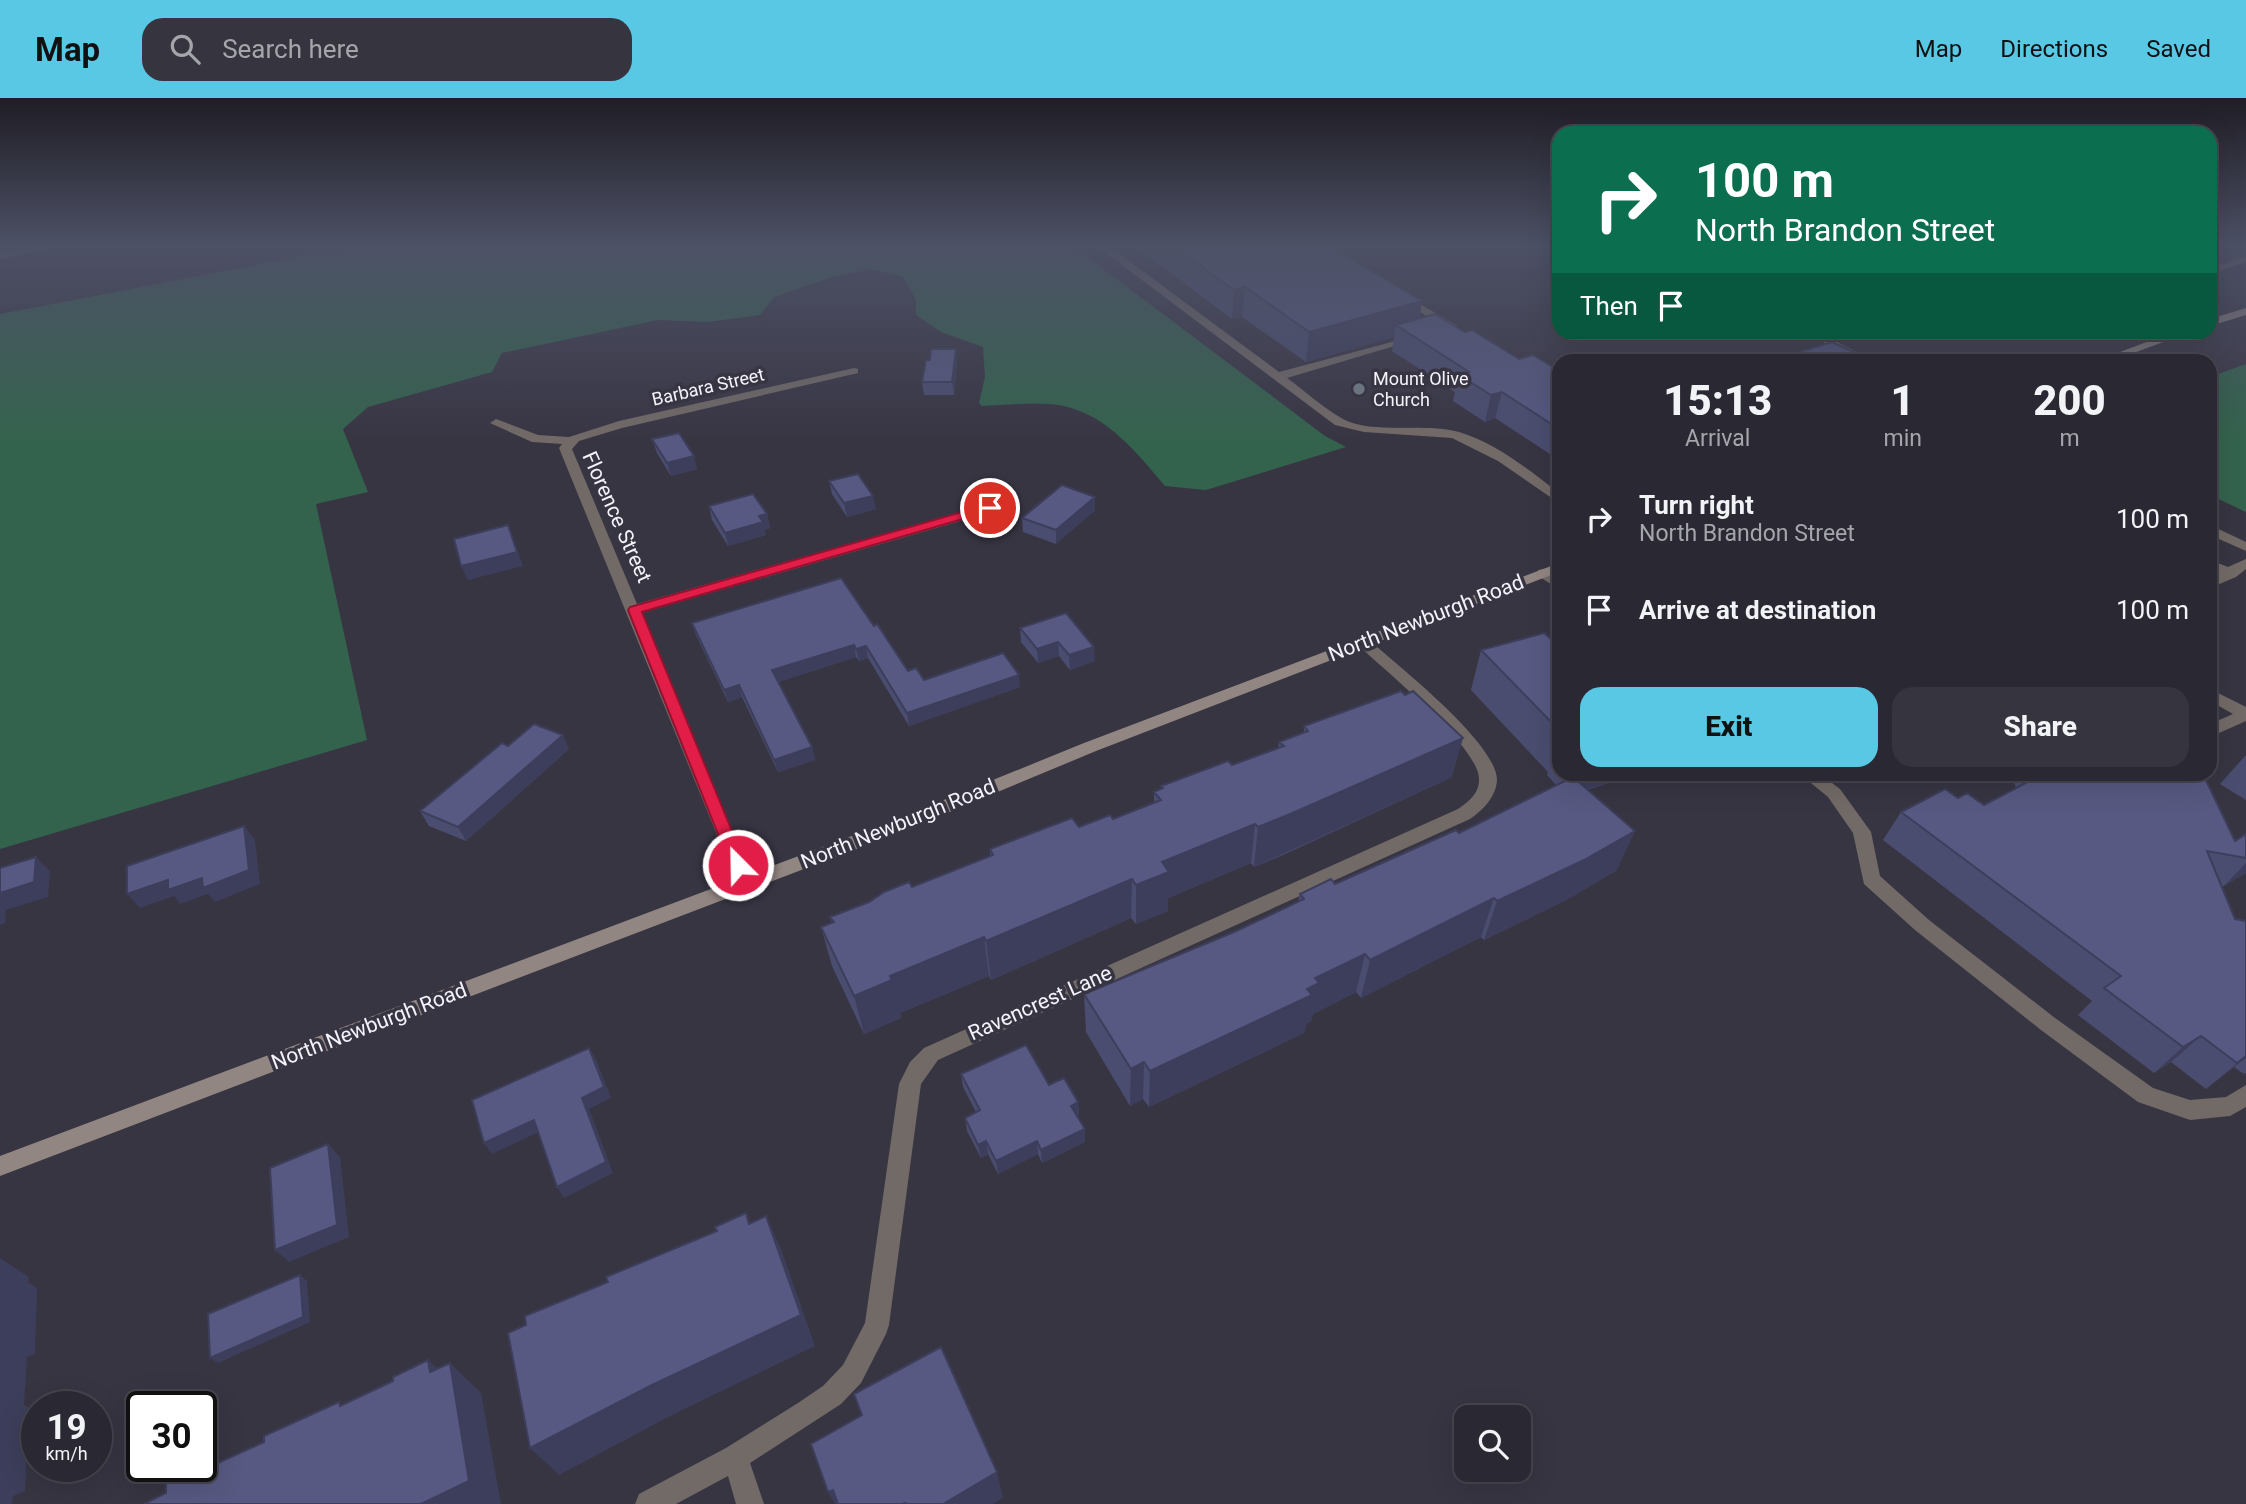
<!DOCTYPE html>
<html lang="en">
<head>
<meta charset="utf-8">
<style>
	body { margin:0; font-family:Roboto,sans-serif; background:#36343e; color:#f1f3f6; height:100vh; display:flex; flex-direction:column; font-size:26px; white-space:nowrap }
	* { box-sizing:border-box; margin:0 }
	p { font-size:23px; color:#a5a6ac }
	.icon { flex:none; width:38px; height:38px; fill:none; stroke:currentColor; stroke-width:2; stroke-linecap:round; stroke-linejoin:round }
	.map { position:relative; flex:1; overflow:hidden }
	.panel { position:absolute; left:1552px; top:256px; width:665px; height:427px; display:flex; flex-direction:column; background:#2a2832; border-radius:21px; box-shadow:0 7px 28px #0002,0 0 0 2px #46444d }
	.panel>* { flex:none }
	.guide { position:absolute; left:1552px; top:28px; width:665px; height:214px; border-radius:21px; box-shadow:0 7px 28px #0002,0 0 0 2px #46444d; background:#0b6e4f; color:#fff; overflow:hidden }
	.buttons { position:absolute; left:1454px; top:1307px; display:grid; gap:14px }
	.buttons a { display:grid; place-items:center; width:77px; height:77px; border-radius:14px; background:#2a2832; box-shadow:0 7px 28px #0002,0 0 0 2px #46444d; font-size:35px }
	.speed { position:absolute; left:21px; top:1293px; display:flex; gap:14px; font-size:35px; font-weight:700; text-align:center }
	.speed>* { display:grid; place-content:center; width:91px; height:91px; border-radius:50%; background:#2a2832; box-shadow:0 7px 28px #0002,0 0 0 2px #46444d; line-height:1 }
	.speed small { font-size:18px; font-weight:400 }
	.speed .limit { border:4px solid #111; border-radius:10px; background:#fff; color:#111 }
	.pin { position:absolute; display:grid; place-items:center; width:60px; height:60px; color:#fff; margin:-30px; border:4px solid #fff; border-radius:50%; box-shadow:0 2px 7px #0007 }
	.me { position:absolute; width:77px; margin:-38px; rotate:337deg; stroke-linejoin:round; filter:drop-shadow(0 0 5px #0008) }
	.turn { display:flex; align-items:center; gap:24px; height:147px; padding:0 28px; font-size:32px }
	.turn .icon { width:91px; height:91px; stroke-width:2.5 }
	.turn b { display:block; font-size:49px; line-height:60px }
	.then { display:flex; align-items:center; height:66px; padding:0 28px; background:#0003; gap:14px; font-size:26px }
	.eta { display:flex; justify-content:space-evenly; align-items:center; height:119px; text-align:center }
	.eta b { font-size:42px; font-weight:800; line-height:49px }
	.button { display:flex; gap:14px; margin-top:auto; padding:14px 28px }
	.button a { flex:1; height:80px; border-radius:21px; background:#59c8e5; color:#111; font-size:28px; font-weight:800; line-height:80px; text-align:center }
	.button a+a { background:#36343e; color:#f1f3f6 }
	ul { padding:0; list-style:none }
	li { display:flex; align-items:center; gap:21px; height:91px; padding:0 28px }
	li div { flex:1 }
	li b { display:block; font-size:26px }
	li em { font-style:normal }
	header { display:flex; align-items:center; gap:42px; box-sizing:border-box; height:98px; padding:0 35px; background:#59c8e5; color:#111 }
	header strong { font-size:33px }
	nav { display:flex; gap:38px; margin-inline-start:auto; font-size:24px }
	.search { width:490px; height:63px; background:#36343e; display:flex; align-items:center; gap:18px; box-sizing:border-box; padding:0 24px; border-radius:21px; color:#a5a6ac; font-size:26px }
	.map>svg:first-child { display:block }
	.green { fill:#34634d }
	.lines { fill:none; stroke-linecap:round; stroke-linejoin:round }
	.service { fill:#726a67; fill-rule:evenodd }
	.minor { fill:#726a67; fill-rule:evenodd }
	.tertiary { fill:#726a67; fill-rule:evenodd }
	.secondary { fill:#928682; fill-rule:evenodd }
	.wall { fill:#4b4d70 }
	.shaded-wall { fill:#3d3e5b }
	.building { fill:#575982; stroke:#3d3e5b; stroke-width:2 }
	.route { fill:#e11d48; stroke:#92132f; stroke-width:2 }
	.worship-dot { fill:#6b7280; stroke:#383543; stroke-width:2.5 }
	.labels { text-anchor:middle; stroke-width:7; stroke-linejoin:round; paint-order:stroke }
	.far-poi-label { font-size:18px; fill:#f4f2fa; stroke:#383543; text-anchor:start }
	.far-street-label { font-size:18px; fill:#f4f2fa; stroke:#383543 }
	.street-label { font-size:21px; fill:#f4f2fa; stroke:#383543 }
</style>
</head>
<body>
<header>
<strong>Map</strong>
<div class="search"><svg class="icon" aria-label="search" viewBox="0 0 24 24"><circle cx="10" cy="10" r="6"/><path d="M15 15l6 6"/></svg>Search here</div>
<nav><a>Map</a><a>Directions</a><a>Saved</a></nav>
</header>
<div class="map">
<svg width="2246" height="1406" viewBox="0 0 2246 1406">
	<rect width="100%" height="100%" fill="#383543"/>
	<path class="green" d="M365 146H1070L1325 338 1346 349 1206 392 1165 388C1137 355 1108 318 1064 308 1039 303 1008 307 982 308L979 305 985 279 983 249 941 234 916 217V202L903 179 871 171 832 179 774 199 760 217 708 224 658 222 502 255 492 274 368 309 343 331 368 394 316 406 367 642 0 751V216Z
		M2246 266V414L2210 397V279Z"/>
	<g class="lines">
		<path class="service" d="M50 146H73L0 161V155Z
			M2238 146H2246V150Z
			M2246 158V164L2210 176V170Z
			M2246 461V471L2236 479 2210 490V480L2218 475 2210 472V462L2228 469Z
			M1543 471 1559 480V491L1538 478V472Z
			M2210 591 2246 609V623L2210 639V626L2233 616 2210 603Z
			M1800 676H1820L1840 691 1871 734 1880 778 1929 822 2055 920 2153 990 2190 1002 2226 999 2246 987V1009L2230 1018 2190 1022 2138 1004 2041 932 1915 832 1864 786 1853 735 1828 699Z"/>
		<path class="minor" d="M1094 146H1106L1279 274 1418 237V241L1287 280C1305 293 1323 310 1343 321 1373 337 1424 324 1459 334 1496 345 1529 372 1559 395V405L1498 363 1452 340 1364 334 1335 327Z
			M1401 195 1456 227 1458 229 1448 231 1397 200V196Z
			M1803 234H1818L1872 262H1858Z
			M854 270 858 271V275L622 330 579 343 572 351 637 506 985 407H995L997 410 995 413 641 515 755 786 753 791H739L737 786 559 350 562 346 532 344 490 325 496 321 538 337 569 339 619 323Z
			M1363 539 1368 541C1397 567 1497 645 1497 682 1496 699 1483 712 1470 721L938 962 921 986 889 1227 886 1236 861 1285 841 1306 750 1365 764 1406H736L728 1378 676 1406H635L639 1396 726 1350 798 1305 823 1288 843 1267 865 1225 899 986 910 964 924 950 1458 711C1468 704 1479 696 1479 682 1481 650 1383 571 1358 547L1355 544Z"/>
		<path class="tertiary" d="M2210 427 2246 444V453L2210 437Z"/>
		<path class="secondary" d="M2246 210V217L2210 228V221Z
			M2173 234H2190L2115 262H2099Z
			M1559 465V474L1096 653 909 731 0 1078V1058L897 721 1084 645Z"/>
	</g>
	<path class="wall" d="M1132 146H1326L1422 203 1419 221 1465 234 1519 261 1559 273V362L1495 320 1485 324 1453 303 1455 294 1392 253 1394 239 1306 264 1242 219 1232 221Z
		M957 264 954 297H924L922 284Z
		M652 341 697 371 671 378 657 355Z
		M829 383 876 411 847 419 832 396Z
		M1095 399V412L1056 446 1023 434 1022 420Z
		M709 408 767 416 770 430 764 432 766 437 728 448 712 422Z
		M1066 515 1095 563 1070 572 1059 558 1038 565 1021 544 1020 530Z
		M692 525 874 528 908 573 924 582 1020 589 909 628 868 560 859 563 856 559 778 584 812 649 815 662 778 674 742 599 728 604 696 537Z
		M1551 541 1559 543V676H1633L1632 677 1587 692 1617 772 1568 801 1484 842 1481 839 1361 900 1356 894 1313 916 1311 923 1306 926 1304 935 1149 1009 1143 1001 1130 1008 1086 934 1084 896 1234 834 1298 804 1300 796 1335 786 1459 735 1556 687 1547 677 1548 674 1471 592 1481 552Z
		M1304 628 1452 679 1283 757 1254 769 1251 765 1168 800V813L1136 826 1131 820 991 882 989 878 900 915 901 920 864 936 832 868 821 829 832 825 830 819 912 789 990 758V751L1113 721 1154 705V694L1161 691V688L1232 667 1278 650 1279 644 1304 634Z
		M508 648 569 651 466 743 429 728 420 713Z
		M2245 658H2246V702L2220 686Z
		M2011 676H2203L2235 743 2246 736V775L2222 789 2235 821 2246 823V975L2244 976 2234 969 2206 991 2171 964 2154 975 2078 917 2092 903 1883 742 1901 714 1958 700 1984 707 2016 690Z
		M961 976 1049 987 1078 1004 1079 1017 1077 1018 1085 1044 1042 1065 1038 1056 998 1076 988 1056 981 1060 967 1033 965 1020 976 1014 963 989Z"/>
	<path class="shaded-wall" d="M1245 189 1242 219 1232 221 1234 192Z
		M1422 203 1417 233 1396 227 1394 239 1306 264 1309 234Z
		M956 251 957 264 954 297 952 284Z
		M1502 294 1495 320 1485 324 1491 297Z
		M694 358 697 371 671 378 667 365Z
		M873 398 876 411 847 419 844 405Z
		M1095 399V412L1056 446V432Z
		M767 416 770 430 764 432 766 437 728 448 725 435 759 418Z
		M508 427 523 468 468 482 461 468Z
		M1058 544 1059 558 1038 565 1037 551Z
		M854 547 856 559 776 585 772 572Z
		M866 548 868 560 859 563 856 551Z
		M1094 549 1095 563 1070 572 1069 557Z
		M1019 577 1020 589 909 628 907 615Z
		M739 587 742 599 728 604 724 592Z
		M563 637 569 651 466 743 458 729Z
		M1463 640 1452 679 1254 769 1258 729Z
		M812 649 815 662 778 674 774 662Z
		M1575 676H1633L1632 677 1566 698Z
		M1255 726 1251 765 1168 800V813L1136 826V787L1162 764Z
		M244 728 255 742 260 786 215 804 208 796 180 806 174 798 140 810 127 796Z
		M1635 733 1617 772 1568 801 1484 842 1497 803Z
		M36 759 50 773 48 799 6 812 5 825 0 827V795Z
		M2246 765V775L2223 789Z
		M1132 781 1131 820 991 882 986 843Z
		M1494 800 1481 839 1361 900 1370 862Z
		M984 839 989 878 900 915 901 920 864 936 854 898 890 878Z
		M1365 856 1356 894 1313 916 1311 923 1306 926 1304 935 1149 1009 1150 973 1307 891 1315 880Z
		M2201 938 2171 964 2154 975 2183 949Z
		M589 950 596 961 611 1000 589 1011 613 1075 564 1100 557 1089 582 1000Z
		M2246 958V960L2234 969 2206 991Z
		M1144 964 1143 1001 1130 1008 1131 971Z
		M1078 1004 1079 1017 1072 1021 1071 1008Z
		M534 1022 541 1033 492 1056 484 1045Z
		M1085 1031V1044L1042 1065 1041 1052Z
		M986 1043 988 1056 981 1060 978 1047Z
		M1037 1043 1038 1056 998 1076 996 1063Z
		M328 1046 340 1059 349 1139 289 1164 275 1152Z
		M766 1118 781 1151 815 1248 674 1316 559 1377 530 1350Z
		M0 1160 29 1179 28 1184 37 1190 35 1256 27 1259 24 1307 32 1311 30 1342 27 1343 25 1393 13 1398 12 1406H0Z
		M300 1177 307 1183 310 1224 218 1265 210 1260Z
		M428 1262 453 1285 450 1265 481 1295 501 1406H422L430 1274Z
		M997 1374 1003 1400 993 1406H943Z
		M833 1392 841 1406H835L828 1394Z"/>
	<path class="building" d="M1170 146H1326L1422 203 1309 234 1245 189 1234 192Z
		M1435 216 1465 234 1472 232 1519 261 1533 257 1559 273V331L1502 294 1491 297 1459 277 1469 274 1396 227Z
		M1832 244 1867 260 1860 262H1773Z
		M931 251H956L952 284H922L926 262H930Z
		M679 335 694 358 667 365 652 341Z
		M858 376 873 398 844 405 829 383Z
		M1062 387 1095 399 1056 432 1022 420Z
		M753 396 767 416 759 418 763 424 725 435 709 408Z
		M508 427 517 454 461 468 454 441Z
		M841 480 874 528 877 526 908 573 916 570 924 582 1003 555 1019 577 907 615 866 548 856 551 854 547 772 572 812 649 774 662 739 587 724 592 692 525Z
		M1066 515 1094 549 1069 557 1058 544 1037 551 1020 530Z
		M1544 535 1551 541 1556 540 1559 543V632L1481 552Z
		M1401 593 1405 597 1413 593 1463 640 1288 717 1258 729 1255 726 1162 764 1169 774 1136 787 1132 781 986 843 984 839 890 878 892 882 854 898 821 829 834 824 830 819 869 804 884 794 909 784 912 789 993 757 990 751 1072 720 1079 729 1110 717 1113 721 1161 702 1154 694 1163 690 1161 688 1228 663 1232 667 1284 648 1279 644 1308 633 1304 628Z
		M534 626 563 637 458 729 420 713 502 645 508 648Z
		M2041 676H2203L2235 743 2246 736V760L2207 753 2235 821 2246 823V958L2237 965 2201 938 2183 949 2104 890 2121 878 1901 714 1945 691 1958 700 1967 695 1984 707 2041 677Z
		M1573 679 1635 733 1584 762 1497 803 1494 800 1370 862 1365 856 1315 880 1319 885 1307 891 1312 897 1150 973 1144 964 1131 971 1084 896 1234 834 1304 801 1300 796 1331 781 1335 786 1456 732 1459 735Z
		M244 728 249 772 203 790 202 780 168 792V782L127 796V768Z
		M36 759 34 784 0 795V770Z
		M1026 947 1049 987 1064 980 1078 1004 1071 1008 1085 1031 1041 1052 1037 1043 996 1063 986 1043 978 1047 965 1020 980 1012 961 976Z
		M589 950 604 989 582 1000 606 1064 557 1089 534 1022 484 1045 472 1002Z
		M328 1046 337 1127 275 1152 270 1070Z
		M746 1115 749 1126 766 1118 801 1217 652 1287 530 1350 508 1235 526 1227 525 1218 608 1184 606 1179 717 1133 715 1129Z
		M300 1177 303 1219 210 1260 208 1216Z
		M941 1249 997 1374 943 1406H905V1405L902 1406H838L833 1392 828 1394 811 1346 862 1317 854 1296Z
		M428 1262 430 1274 450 1265 469 1383 421 1406H144L166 1395V1384L205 1366V1371L264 1344V1338L339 1304 340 1308 393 1283V1279Z"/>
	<linearGradient id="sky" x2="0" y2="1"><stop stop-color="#1f1d25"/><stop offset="0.43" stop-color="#4d5166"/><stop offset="1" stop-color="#4d5166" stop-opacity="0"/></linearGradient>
	<rect width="2246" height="343" fill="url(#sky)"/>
	<path class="route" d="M990 406 996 410 994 412 642 514 746 767 738 773 732 771 628 512 630 509Z"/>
	<circle class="worship-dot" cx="1359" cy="291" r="7"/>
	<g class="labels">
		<g class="far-poi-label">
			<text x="1373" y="287">Mount Olive<tspan x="1373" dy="21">Church</tspan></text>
		</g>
		<g class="far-street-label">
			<text transform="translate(708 289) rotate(-13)" y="6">Barbara Street</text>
		</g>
		<g class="street-label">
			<text transform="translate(617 419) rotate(66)" y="7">Florence Street</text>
			<text transform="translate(1426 520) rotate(-21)" y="7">North Newburgh Road</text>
			<text transform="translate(898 726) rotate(-22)" y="7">North Newburgh Road</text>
			<text transform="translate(1040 905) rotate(-24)" y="7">Ravencrest Lane</text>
			<text transform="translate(369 928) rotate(-21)" y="7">North Newburgh Road</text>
		</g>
	</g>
</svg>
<div class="buttons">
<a><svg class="icon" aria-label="search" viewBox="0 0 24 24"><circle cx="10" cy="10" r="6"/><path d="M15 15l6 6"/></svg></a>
</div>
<div class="speed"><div>19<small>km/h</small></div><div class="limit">30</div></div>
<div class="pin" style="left:990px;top:410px;background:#d93025"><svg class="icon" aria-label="arrive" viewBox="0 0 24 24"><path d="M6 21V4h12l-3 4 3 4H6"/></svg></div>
<svg class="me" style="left:738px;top:767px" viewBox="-20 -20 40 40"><circle r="17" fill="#e11d48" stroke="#fff" stroke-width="3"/><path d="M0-11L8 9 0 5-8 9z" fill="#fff"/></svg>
<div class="guide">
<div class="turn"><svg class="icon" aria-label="right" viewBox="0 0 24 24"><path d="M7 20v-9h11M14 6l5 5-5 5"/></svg><div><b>100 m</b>North Brandon Street</div></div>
<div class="then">Then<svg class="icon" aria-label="arrive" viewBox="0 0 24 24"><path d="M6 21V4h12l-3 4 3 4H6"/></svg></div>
</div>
<section class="panel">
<div class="eta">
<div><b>15:13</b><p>Arrival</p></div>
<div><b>1</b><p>min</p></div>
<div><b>200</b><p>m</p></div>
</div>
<ul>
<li><svg class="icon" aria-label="right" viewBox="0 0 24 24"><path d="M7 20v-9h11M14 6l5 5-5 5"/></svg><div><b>Turn right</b><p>North Brandon Street</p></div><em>100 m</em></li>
<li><svg class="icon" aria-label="arrive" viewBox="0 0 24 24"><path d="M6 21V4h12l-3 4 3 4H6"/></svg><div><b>Arrive at destination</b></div><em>100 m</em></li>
</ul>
<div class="button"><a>Exit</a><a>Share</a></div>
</section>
</div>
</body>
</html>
